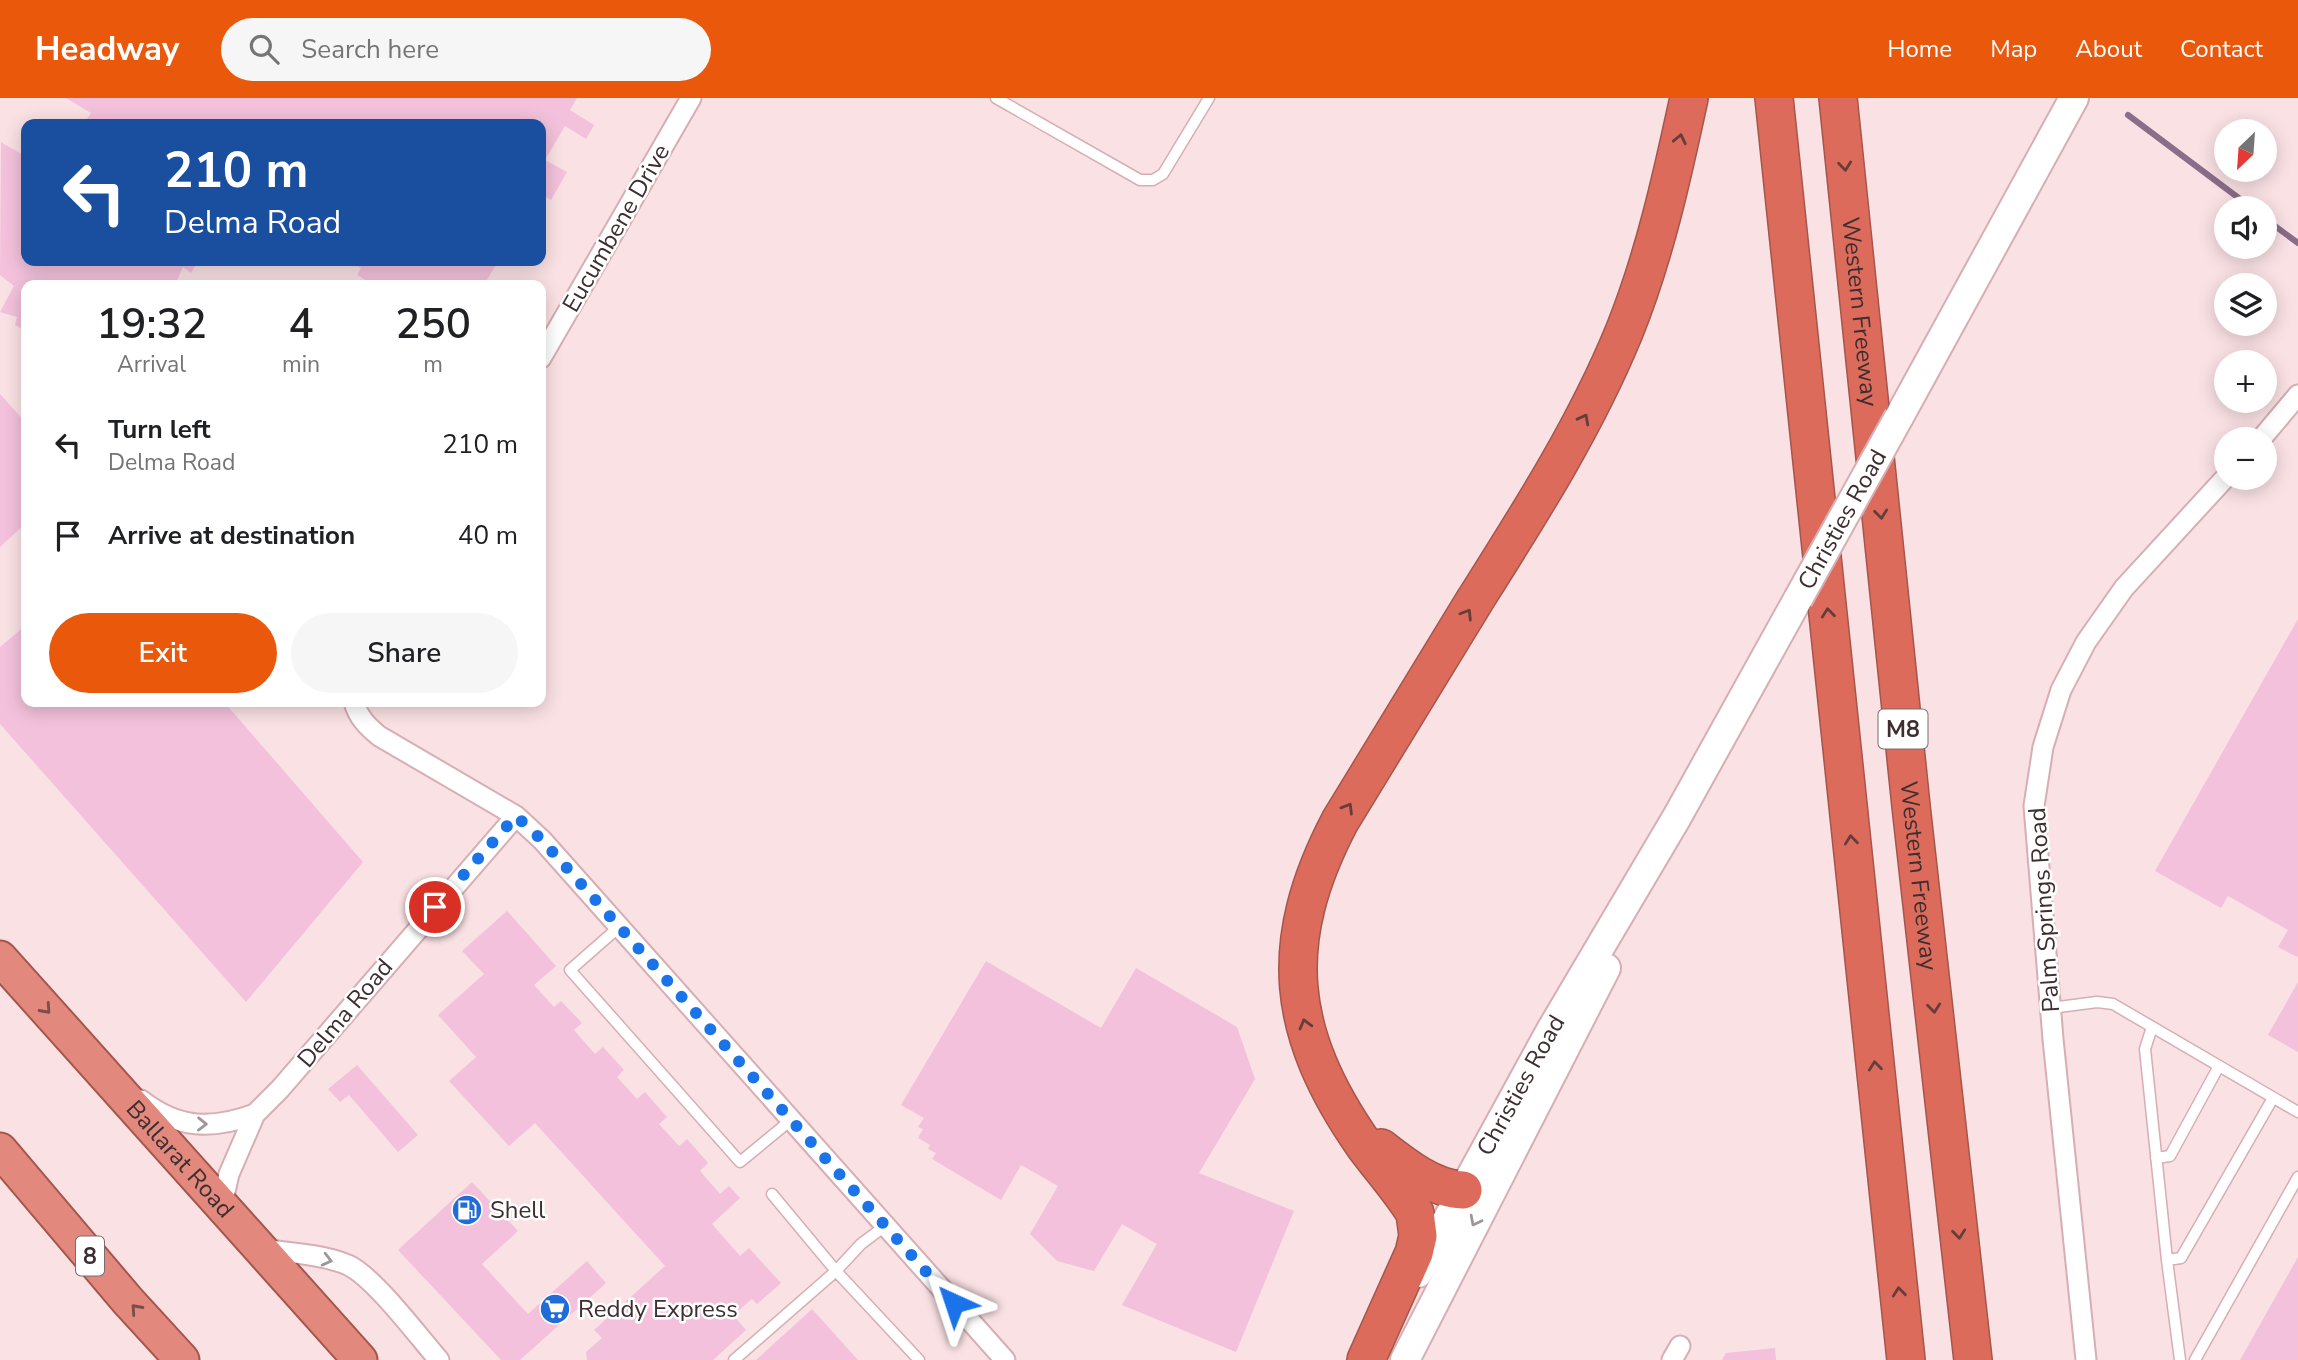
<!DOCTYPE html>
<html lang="en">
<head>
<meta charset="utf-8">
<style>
	body { margin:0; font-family:"Nunito Sans",sans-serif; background:#f6f6f6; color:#202124; height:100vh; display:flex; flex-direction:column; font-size:26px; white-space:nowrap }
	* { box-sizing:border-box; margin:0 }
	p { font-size:23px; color:#757577 }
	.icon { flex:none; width:38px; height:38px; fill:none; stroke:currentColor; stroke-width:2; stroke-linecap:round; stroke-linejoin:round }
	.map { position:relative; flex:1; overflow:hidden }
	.panel { position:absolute; left:21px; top:182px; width:525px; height:427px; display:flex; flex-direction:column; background:#fff; border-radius:14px; box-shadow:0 4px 18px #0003 }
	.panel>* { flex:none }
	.banner { position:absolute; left:21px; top:21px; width:525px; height:147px; border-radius:14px; box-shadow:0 4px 18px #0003; background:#1a4fa0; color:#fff; overflow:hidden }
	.needle { width:46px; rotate:205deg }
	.tools { position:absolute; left:2214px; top:21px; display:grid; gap:14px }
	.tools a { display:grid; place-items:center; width:63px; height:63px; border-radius:50%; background:#fff; box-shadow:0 4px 18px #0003; font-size:35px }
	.pin { position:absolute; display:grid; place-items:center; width:60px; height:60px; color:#fff; margin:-30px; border:4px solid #fff; border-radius:50%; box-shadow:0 2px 7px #0007 }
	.me { position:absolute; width:77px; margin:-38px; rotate:318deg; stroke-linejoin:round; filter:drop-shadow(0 0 5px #0008) }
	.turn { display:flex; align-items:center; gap:24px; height:147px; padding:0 28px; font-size:32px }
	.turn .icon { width:91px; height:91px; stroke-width:2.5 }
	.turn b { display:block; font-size:49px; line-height:60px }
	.eta { display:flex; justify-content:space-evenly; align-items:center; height:119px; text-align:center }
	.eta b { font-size:42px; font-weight:600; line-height:49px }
	.action { display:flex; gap:14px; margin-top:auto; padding:14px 28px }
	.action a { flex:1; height:80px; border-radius:42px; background:#ea580c; color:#fff; font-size:28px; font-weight:600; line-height:80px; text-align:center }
	.action a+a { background:#f6f6f6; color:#202124 }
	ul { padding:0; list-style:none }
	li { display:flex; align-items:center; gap:21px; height:91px; padding:0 28px }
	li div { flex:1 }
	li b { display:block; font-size:26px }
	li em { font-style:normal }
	header { display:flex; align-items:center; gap:42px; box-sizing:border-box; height:98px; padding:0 35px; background:#ea580c; color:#fff }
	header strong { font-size:33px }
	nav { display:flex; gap:38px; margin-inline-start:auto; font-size:24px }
	.search { width:490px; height:63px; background:#f6f6f6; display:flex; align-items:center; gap:18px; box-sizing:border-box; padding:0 24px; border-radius:38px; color:#757577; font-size:26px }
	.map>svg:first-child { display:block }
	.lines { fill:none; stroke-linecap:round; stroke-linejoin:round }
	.stream { stroke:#8a6d88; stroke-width:6 }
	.building { fill:#f3c1db }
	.service-casing { stroke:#d6aeb4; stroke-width:13 }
	.minor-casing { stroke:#d6aeb4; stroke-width:23 }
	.secondary-casing { stroke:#d6aeb4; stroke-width:32 }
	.trunk-casing { stroke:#a5564c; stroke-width:37 }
	.motorway-casing { stroke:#a5564c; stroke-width:40 }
	.service { stroke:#fff; stroke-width:10 }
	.minor { stroke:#fff; stroke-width:19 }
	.secondary { stroke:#fff; stroke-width:28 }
	.trunk { stroke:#e3887c; stroke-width:33 }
	.motorway { stroke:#dc6b5b; stroke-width:37 }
	.secondary-bridge-casing { stroke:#d6aeb4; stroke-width:32; stroke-linecap:butt }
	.secondary-bridge { stroke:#fff; stroke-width:28 }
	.oneway { stroke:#663d3b }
	.oneway2 { stroke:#784e4b }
	.oneway3 { stroke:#9e9698 }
	.route { stroke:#1a73e8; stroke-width:12; stroke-dasharray:0 21.6 }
	.labels { text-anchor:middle; stroke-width:5; stroke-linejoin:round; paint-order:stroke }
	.shield { fill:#fff; stroke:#786d6e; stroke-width:2 }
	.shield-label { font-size:23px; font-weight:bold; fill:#3e2e30 }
	.street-label { font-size:24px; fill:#3e2e30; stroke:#fff }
	.poi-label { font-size:24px; fill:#3e2e30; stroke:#fff; text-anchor:start }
</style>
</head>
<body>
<header>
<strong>Headway</strong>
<div class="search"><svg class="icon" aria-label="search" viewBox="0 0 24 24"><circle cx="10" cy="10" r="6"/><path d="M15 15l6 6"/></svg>Search here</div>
<nav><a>Home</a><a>Map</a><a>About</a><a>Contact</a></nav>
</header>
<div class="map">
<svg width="2298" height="1262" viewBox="0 0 2298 1262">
	<rect width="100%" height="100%" fill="#fae1e4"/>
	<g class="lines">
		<path class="stream" d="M2128 17 2252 110
			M2264 120 2298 145"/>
	</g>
	<path class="building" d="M66 0H577L570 12 594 27 586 41 565 28 545 62 567 74 551 102 541 96V26H96L87 21 91 15Z
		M1 44 26 59V163H198L191 175 183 169 175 187H26V233L15 227 17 219 0 214 14 188 0 177Z
		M348 163H498L484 187H374L357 177 361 170Z
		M0 296 26 325V425L0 449Z
		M2298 521V858L2297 859 2278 849 2288 832 2228 798 2221 810 2155 773Z
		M26 527V604H224L363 764 246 904 0 626V549Z
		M507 813 556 868 534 887 554 909 561 903 582 925 574 932 595 956 603 949 624 972 617 979 637 1001 645 994 667 1019 659 1026 679 1048 687 1041 708 1065 700 1073 720 1096 729 1088 740 1100 712 1126 740 1158 749 1150 781 1185 757 1206 752 1201 733 1217 746 1232 713 1262H587L586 1254 602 1240 594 1232 665 1168 535 1025 509 1048 449 983 476 959 438 917 484 876 462 853Z
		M986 863 1101 930 1136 870 1237 929 1255 981 1199 1075 1294 1113 1236 1254 1122 1207 1157 1146 1122 1126 1094 1173 1057 1163 1030 1136 1058 1088 1021 1067 1001 1102 932 1061 936 1055 928 1051 930 1047 918 1040 923 1031 918 1029 924 1020 901 1007Z
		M2298 884V954L2268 937Z
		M357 967 418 1037 398 1054 349 997 340 1004 328 991Z
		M472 1084 518 1133 482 1166 528 1216 587 1163 606 1185 520 1262H501L398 1152Z
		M2298 1159V1262H2240Z
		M812 1211 858 1262H756Z
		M1775 1250 1776 1262H1722L1726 1255Z"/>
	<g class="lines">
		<g class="service-casing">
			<path id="service" d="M996 0 1140 82H1153L1163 76 1209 0
				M619 829 570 872 740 1064 791 1022
				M2051 910 2097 904 2113 906 2298 1014
				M2152 929 2145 951 2167 1162 2180 1262
				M2156 1060 2170 1058 2219 968
				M772 1096 836 1173 919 1262
				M2167 1162 2181 1160 2273 1000
				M734 1262 836 1173 861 1146 885 1128
				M2195 1262 2298 1079"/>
		</g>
		<g class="minor-casing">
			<path id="minor" d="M541 260 691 0
				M2261 341 2298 297
				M354 604C358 619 367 628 379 638L516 718 542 742 1005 1262
				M141 1002C178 1031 212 1032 255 1016
				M222 1107 229 1076 255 1016 280 991 516 718
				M261 1151C289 1155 322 1156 348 1167 374 1179 418 1238 439 1262
				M1672 1262 1680 1248
				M2086 1262 2053 941 2034 708 2043 649 2061 592 2086 544 2124 490 2226 379"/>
		</g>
		<g class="secondary-casing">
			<g id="secondary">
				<path d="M1899 319 2074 0"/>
				<path id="s1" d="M1418 1175 1551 932 1677 719 1798 501"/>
				<path d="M1405 1262 1606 870"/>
			</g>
		</g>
		<g class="trunk-casing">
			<g id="trunk">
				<path id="s2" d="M0 860 360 1262"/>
				<path d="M0 1052 128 1203 182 1262"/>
			</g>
		</g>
		<g class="motorway-casing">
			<g id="motorway">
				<path d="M1774 0 1906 1262"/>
				<path id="s3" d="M1838 0 1911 708 1973 1262"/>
				<path d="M1381 1050C1404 1068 1433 1091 1463 1092"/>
				<path d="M1366 1262 1414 1155 1418 1138 1415 1115C1400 1091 1381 1070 1364 1047 1286 935 1276 845 1340 723 1385 650 1430 576 1475 502 1530 415 1585 329 1624 234 1654 160 1672 79 1689 0"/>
			</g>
		</g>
		<use href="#service" class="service"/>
		<use href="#minor" class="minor"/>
		<use href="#secondary" class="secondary"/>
		<use href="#trunk" class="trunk"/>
		<use href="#motorway" class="motorway"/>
		<g class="secondary-bridge-casing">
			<g id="secondary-bridge">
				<path id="s4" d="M1798 501 1899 319"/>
			</g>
		</g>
		<use href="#secondary-bridge" class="secondary-bridge"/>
	</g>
	<defs><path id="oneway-chevron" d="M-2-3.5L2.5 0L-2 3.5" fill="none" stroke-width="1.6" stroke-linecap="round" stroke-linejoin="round" transform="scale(1.75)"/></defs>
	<g class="oneway">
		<use href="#oneway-chevron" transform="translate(1680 41) rotate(-78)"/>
		<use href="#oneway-chevron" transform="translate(1845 68) rotate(84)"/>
		<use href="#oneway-chevron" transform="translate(1584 321) rotate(-62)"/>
		<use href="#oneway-chevron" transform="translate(1881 416) rotate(84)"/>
		<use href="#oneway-chevron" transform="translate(1828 515) rotate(-96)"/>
		<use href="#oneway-chevron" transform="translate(1467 516) rotate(-58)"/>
		<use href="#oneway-chevron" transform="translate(1348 710) rotate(-59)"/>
		<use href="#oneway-chevron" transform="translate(1851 742) rotate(-96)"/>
		<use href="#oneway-chevron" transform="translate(1934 910) rotate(84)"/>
		<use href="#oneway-chevron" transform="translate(1305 926) rotate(-105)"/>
		<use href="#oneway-chevron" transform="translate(1875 968) rotate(-96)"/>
		<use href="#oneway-chevron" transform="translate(1959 1136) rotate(84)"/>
		<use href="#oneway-chevron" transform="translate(1899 1194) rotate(-96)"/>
	</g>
	<g class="oneway2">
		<use href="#oneway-chevron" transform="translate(46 911) rotate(48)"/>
		<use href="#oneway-chevron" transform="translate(136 1211) rotate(-132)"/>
	</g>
	<g class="oneway3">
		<use href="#oneway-chevron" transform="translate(202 1026) rotate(1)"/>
		<use href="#oneway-chevron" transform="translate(1475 1123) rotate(117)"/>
		<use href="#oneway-chevron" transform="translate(327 1162) rotate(14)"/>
	</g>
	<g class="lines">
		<path class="route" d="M435 809 516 718 542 742 954 1205"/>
	</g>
	<defs>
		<g id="fuel-disc" transform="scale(1.575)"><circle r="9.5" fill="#216cd7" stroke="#fff"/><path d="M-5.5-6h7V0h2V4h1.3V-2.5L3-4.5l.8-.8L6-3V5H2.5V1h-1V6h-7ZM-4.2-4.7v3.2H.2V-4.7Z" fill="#fff"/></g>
		<g id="supermarket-disc" transform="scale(1.575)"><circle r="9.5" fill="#216cd7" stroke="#fff"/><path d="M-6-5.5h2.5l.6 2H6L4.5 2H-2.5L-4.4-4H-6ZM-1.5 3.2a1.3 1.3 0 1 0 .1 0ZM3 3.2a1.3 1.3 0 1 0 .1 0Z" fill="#fff"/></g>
	</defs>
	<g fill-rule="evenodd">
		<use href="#fuel-disc" x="467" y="1112"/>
		<use href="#supermarket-disc" x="555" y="1211"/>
	</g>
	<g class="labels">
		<g class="shield">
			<rect x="1878.5" y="611.5" width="49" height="39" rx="5"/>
			<rect x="76" y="1138.5" width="28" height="39" rx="5"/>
		</g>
		<g class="shield-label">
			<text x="1903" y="639">M8</text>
			<text x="90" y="1166">8</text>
		</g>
		<g class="street-label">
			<text transform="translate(616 130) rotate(-60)" y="8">Eucumbene Drive</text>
			<text dy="8" stroke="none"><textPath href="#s3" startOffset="215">Western Freeway</textPath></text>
			<text dy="8" stroke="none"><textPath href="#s4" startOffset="91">Christies Road</textPath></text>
			<text dy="8" stroke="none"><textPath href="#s3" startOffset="782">Western Freeway</textPath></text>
			<text transform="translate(2044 812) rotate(-94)" y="8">Palm Springs Road</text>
			<text transform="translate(345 915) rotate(-50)" y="8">Delma Road</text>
			<text dy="8" stroke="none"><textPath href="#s1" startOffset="214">Christies Road</textPath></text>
			<text dy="8" stroke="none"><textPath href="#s2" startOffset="270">Ballarat Road</textPath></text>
		</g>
		<g class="poi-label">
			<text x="490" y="1120">Shell</text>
			<text x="578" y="1219">Reddy Express</text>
		</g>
	</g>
</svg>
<div class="tools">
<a><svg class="needle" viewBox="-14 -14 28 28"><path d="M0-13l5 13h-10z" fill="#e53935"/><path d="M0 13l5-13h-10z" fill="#757577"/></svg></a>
<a><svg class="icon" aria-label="sound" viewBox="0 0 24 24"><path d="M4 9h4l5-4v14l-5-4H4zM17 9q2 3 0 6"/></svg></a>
<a><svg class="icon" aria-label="layers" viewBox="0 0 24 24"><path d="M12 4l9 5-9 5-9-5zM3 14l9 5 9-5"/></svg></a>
<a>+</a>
<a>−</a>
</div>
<div class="pin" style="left:435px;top:809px;background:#d93025"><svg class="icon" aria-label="arrive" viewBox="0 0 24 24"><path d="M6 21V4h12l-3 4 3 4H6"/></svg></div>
<svg class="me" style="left:954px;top:1205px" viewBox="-20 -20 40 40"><path d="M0-17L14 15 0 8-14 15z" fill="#1a73e8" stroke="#fff" stroke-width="4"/></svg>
<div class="banner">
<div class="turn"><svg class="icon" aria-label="left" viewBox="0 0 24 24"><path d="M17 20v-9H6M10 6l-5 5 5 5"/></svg><div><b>210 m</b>Delma Road</div></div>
</div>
<section class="panel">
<div class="eta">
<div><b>19:32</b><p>Arrival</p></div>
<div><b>4</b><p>min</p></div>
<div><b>250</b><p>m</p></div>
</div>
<ul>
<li><svg class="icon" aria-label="left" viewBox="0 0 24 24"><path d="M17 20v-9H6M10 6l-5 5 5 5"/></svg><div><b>Turn left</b><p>Delma Road</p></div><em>210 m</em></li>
<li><svg class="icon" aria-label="arrive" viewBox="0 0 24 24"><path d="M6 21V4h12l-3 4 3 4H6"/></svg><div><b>Arrive at destination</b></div><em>40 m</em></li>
</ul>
<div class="action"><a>Exit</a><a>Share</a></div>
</section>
</div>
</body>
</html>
